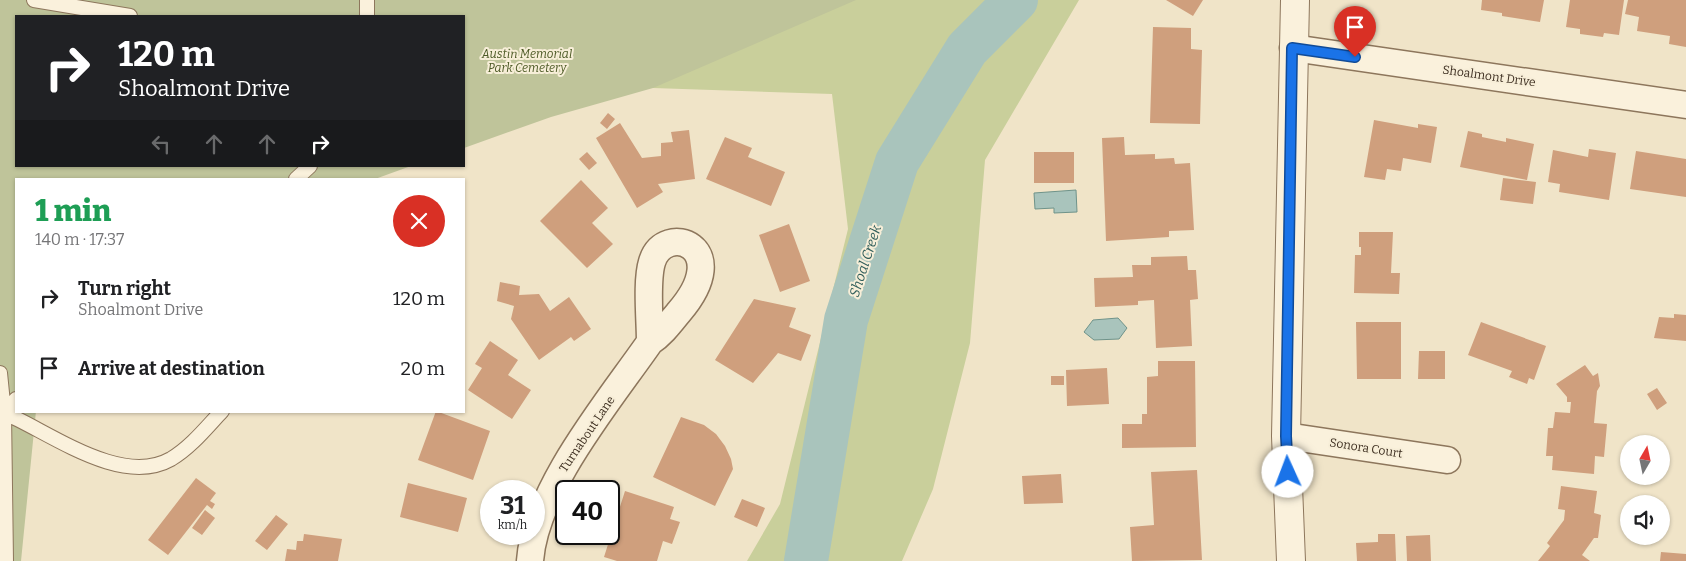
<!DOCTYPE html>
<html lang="en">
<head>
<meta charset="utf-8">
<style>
	body { margin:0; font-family:Bitter,serif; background:#f6f6f6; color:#202124; height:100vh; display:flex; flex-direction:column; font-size:19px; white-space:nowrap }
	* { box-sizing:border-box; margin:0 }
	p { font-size:16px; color:#757577 }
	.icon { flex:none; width:28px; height:28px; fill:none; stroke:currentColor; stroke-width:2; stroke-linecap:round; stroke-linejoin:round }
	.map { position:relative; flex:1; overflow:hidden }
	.sheet { position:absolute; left:15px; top:178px; width:450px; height:235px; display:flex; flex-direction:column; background:#fff; border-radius:0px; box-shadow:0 1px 4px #0004 }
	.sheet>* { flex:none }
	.hud { position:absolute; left:15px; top:15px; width:450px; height:152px; border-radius:0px; box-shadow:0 1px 4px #0004; background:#202124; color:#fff; overflow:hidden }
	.needle { width:32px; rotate:9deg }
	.buttons { position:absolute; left:1620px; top:435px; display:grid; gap:10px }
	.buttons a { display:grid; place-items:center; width:50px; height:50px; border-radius:50%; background:#fff; box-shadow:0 1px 4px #0004; font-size:25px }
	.speed { position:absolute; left:480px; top:480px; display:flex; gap:10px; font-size:25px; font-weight:700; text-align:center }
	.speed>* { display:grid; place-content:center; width:65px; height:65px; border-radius:50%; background:#fff; box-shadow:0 1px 4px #0004; line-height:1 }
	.speed small { font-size:12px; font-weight:400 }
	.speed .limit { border:2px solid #111; border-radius:8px; background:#fff; color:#111 }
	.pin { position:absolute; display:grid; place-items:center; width:42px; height:42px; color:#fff; margin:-51px -21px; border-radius:50% 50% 50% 0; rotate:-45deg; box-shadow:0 0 5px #0007 }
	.pin .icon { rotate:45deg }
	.me { position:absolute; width:55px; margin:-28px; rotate:358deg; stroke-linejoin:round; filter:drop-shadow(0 0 4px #0008) }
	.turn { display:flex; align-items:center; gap:18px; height:105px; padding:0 20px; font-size:22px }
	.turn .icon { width:65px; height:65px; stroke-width:2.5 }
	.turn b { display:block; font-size:35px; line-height:42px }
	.lanes { display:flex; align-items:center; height:48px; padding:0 20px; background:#0003; justify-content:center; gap:25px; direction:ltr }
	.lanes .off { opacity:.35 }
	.round { display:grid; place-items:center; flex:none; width:52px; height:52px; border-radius:26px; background:#f6f6f6 }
	.head { display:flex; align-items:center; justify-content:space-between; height:85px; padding:0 20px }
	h1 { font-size:30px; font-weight:800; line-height:38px; color:#1e9e55 }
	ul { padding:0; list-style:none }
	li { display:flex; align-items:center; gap:15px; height:70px; padding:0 20px }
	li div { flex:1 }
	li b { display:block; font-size:19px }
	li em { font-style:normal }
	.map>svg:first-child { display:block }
	.green { fill:#c9cf9b }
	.cemetery { fill:#bfc49a }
	.water { fill:#a9c4bc; stroke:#6f938a }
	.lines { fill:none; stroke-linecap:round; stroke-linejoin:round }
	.river { stroke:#a9c4bc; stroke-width:44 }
	.building { fill:#cf9f7d }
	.service-casing { stroke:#8d765c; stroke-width:16 }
	.minor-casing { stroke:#8d765c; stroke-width:29 }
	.tertiary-casing { stroke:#8d765c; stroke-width:30 }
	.service { stroke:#faf1dc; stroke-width:14 }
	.minor { stroke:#faf1dc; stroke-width:26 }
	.tertiary { stroke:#faf1dc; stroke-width:28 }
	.route-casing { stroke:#114b97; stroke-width:12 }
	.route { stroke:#1a73e8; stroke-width:9 }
	.labels { text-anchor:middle; stroke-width:4; stroke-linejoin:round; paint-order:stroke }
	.park-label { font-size:12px; font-style:italic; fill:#4d5a26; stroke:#f7eed8 }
	.street-label { font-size:12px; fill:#3d2e20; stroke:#f7eed8 }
	.water-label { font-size:14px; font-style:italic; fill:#2f5d5a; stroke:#f7eed8 }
</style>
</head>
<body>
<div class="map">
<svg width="1686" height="561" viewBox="0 0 1686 561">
	<rect width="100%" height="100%" fill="#f0e4c8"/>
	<path class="green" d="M654 0H1079L985 160 970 343 933 489 902 561H747L780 504 848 229 832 94 653 88Z"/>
	<path class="cemetery" d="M0 0H856L653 88 551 117 464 148V16H16V166H411L375 179H16V411H36L21 561H0Z"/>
	<path class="water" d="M1076 190 1077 212 1054 213V208L1035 209 1034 193Z
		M1118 318 1127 328 1119 339 1094 340 1084 332 1093 320Z"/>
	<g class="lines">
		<path class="river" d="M806 561 846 320 897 162 967 49 1016 0"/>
	</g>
	<path class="building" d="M1166 0H1203L1193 16Z
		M1482 0H1544L1540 22 1502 16V13L1481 10Z
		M1570 0H1624L1619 35 1604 33 1603 37 1580 34V29L1566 27Z
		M1628 0H1686V47L1669 44 1670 36 1637 31 1639 17 1625 14Z
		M1153 27 1191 28V49L1202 50 1200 124 1150 123Z
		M608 113 615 119 607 129 600 123Z
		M1374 120 1418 128V124L1437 127 1431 163 1403 158 1401 171 1387 169 1385 180 1364 177Z
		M620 123 642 158 661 156V143L673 142 671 132 689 130 695 179 658 184 663 192 637 208 596 138Z
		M1468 131 1482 134V137L1506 142V138L1534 144 1527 180 1460 167Z
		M725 137 752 148 748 157 785 172 771 206 706 179Z
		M1124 137 1125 155 1155 154V159L1174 158 1175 164 1190 163 1194 230 1169 231V237L1106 241 1102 138Z
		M1589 149 1616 153 1609 200 1559 192 1560 184 1548 182 1553 150 1588 157Z
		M1636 151 1686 159V197L1630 189Z
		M587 152 597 163 589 170 579 159Z
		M1034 152H1074V183H1034Z
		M1503 178 1536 182 1533 204 1500 200Z
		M581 180 608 208 592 223 613 244 587 268 540 221Z
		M789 224 810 281 780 292 759 235Z
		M1359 232H1393L1391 273H1400L1399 294 1354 293 1355 255H1361V247H1359Z
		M1187 256 1188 270H1196L1198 299 1190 300 1192 346 1156 348 1154 300 1138 301V305L1095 307 1094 278 1133 277 1132 265H1151V257Z
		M500 282 520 286 519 295 539 294 550 311 569 297 591 329 574 341 571 337 539 360 511 319 514 306 497 301Z
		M754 299 796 308 789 327 811 335 801 361 778 353 753 383 715 360Z
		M1674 314 1686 315V341L1654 338 1659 317 1674 318Z
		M1356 322H1401V379H1357Z
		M1481 322 1546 346 1534 380 1529 378 1527 384 1509 377 1512 371 1468 355Z
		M490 341 518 360 508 375 531 390 512 419 468 390 482 368 475 364Z
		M1419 351H1445V379H1418Z
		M1158 361H1195L1196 447 1122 448V424H1142V414H1147V377L1158 376Z
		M1585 365 1593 376 1598 373 1600 386 1597 391 1594 423 1607 424 1604 457 1595 456 1594 474 1552 470 1553 456H1546L1548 428H1553L1555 412 1570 413 1571 402H1567V397L1556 384Z
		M1107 368 1109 404 1067 406 1066 370Z
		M1051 376H1064V385H1051Z
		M1657 388 1667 403 1657 410 1647 394Z
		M436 411 490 431 473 480 418 460Z
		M681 417 704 425 716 434 725 446 731 459 733 469 715 506 653 477Z
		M1197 470 1202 560 1132 561 1130 527 1154 525 1151 472Z
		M1061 474 1063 503 1024 504 1022 476Z
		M196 478 216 493 210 501 215 504 212 509 207 505 168 555 148 540Z
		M408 483 467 498 458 532 400 517Z
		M1561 486 1597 491 1594 513 1601 515 1598 538H1594L1582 555 1590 561H1538L1550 546 1547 543 1564 520 1565 510 1558 509Z
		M625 491 674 507 670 519 680 522 672 544 663 541 657 561H617L604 557Z
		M742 499 765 508 757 527 734 517Z
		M205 510 215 518 202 535 192 528Z
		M276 515 288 524 267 550 255 541Z
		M304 534 342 539 338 561H285L287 549 296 550 297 541H303Z
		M1378 534H1395L1396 561H1357L1356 543 1378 542Z
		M1430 535 1431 561H1407L1406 536Z
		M1661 552 1686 554V561H1660Z"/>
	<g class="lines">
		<g class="service-casing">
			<path id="service" d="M34 0 130 16
				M367 16V0
				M296 179 310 166
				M0 373 4 413 6 561
				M0 411C47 430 120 488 171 459 191 447 206 428 222 411
				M4 413 16 399"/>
		</g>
		<g class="minor-casing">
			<path id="minor" d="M1293 48 1686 105
				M1286 436 1447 460
				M530 561C535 489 609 401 650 342 662 334 670 323 679 312 736 246 664 221 652 262 646 281 650 320 650 342"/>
		</g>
		<g class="tertiary-casing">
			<path id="tertiary" d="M1291 561 1286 436 1295 0"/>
		</g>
		<use href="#service" class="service"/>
		<use href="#minor" class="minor"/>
		<use href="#tertiary" class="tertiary"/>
	</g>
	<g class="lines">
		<g class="route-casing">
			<path id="route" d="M1288 472 1286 436 1292 48 1355 57"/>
		</g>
		<use href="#route" class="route"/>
	</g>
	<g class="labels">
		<g class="park-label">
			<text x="527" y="58">Austin Memorial<tspan x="527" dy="14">Park Cemetery</tspan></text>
		</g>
		<g class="street-label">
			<text transform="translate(1489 76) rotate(8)" y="4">Shoalmont Drive</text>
			<text transform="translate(587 434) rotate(-56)" y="4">Turnabout Lane</text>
			<text transform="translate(1366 448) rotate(9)" y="4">Sonora Court</text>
		</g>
		<g class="water-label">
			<text transform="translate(865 261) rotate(-72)" y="5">Shoal Creek</text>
		</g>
	</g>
</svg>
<div class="buttons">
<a><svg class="needle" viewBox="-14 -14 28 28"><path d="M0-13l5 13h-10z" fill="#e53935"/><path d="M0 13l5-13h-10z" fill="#757577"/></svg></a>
<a><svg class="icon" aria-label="sound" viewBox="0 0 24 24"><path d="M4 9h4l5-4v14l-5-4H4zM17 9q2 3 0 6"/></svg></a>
</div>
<div class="speed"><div>31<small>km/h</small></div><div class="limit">40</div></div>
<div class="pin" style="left:1355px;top:57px;background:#d93025"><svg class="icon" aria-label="arrive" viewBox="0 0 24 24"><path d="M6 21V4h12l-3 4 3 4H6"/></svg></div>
<svg class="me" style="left:1288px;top:472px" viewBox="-20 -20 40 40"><circle r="19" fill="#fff"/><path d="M0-13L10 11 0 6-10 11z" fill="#1a73e8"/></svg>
<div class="hud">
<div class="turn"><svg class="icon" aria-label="right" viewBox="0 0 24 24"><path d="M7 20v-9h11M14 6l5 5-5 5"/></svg><div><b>120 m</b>Shoalmont Drive</div></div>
<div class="lanes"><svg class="icon off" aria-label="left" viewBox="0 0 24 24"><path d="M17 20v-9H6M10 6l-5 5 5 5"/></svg><svg class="icon off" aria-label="ahead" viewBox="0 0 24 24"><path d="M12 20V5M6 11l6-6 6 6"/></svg><svg class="icon off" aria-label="ahead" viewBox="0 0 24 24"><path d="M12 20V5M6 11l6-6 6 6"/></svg><svg class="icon" aria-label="right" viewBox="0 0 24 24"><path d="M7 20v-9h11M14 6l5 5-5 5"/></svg></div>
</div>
<section class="sheet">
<div class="head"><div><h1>1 min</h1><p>140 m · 17:37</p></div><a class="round" style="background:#d93025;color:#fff"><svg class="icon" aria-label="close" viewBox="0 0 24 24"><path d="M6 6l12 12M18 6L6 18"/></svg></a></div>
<ul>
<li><svg class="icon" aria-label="right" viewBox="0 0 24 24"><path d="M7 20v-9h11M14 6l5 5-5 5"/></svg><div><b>Turn right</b><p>Shoalmont Drive</p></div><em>120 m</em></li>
<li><svg class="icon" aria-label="arrive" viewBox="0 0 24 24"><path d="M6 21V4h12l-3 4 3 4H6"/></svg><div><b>Arrive at destination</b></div><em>20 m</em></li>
</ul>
</section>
</div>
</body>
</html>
